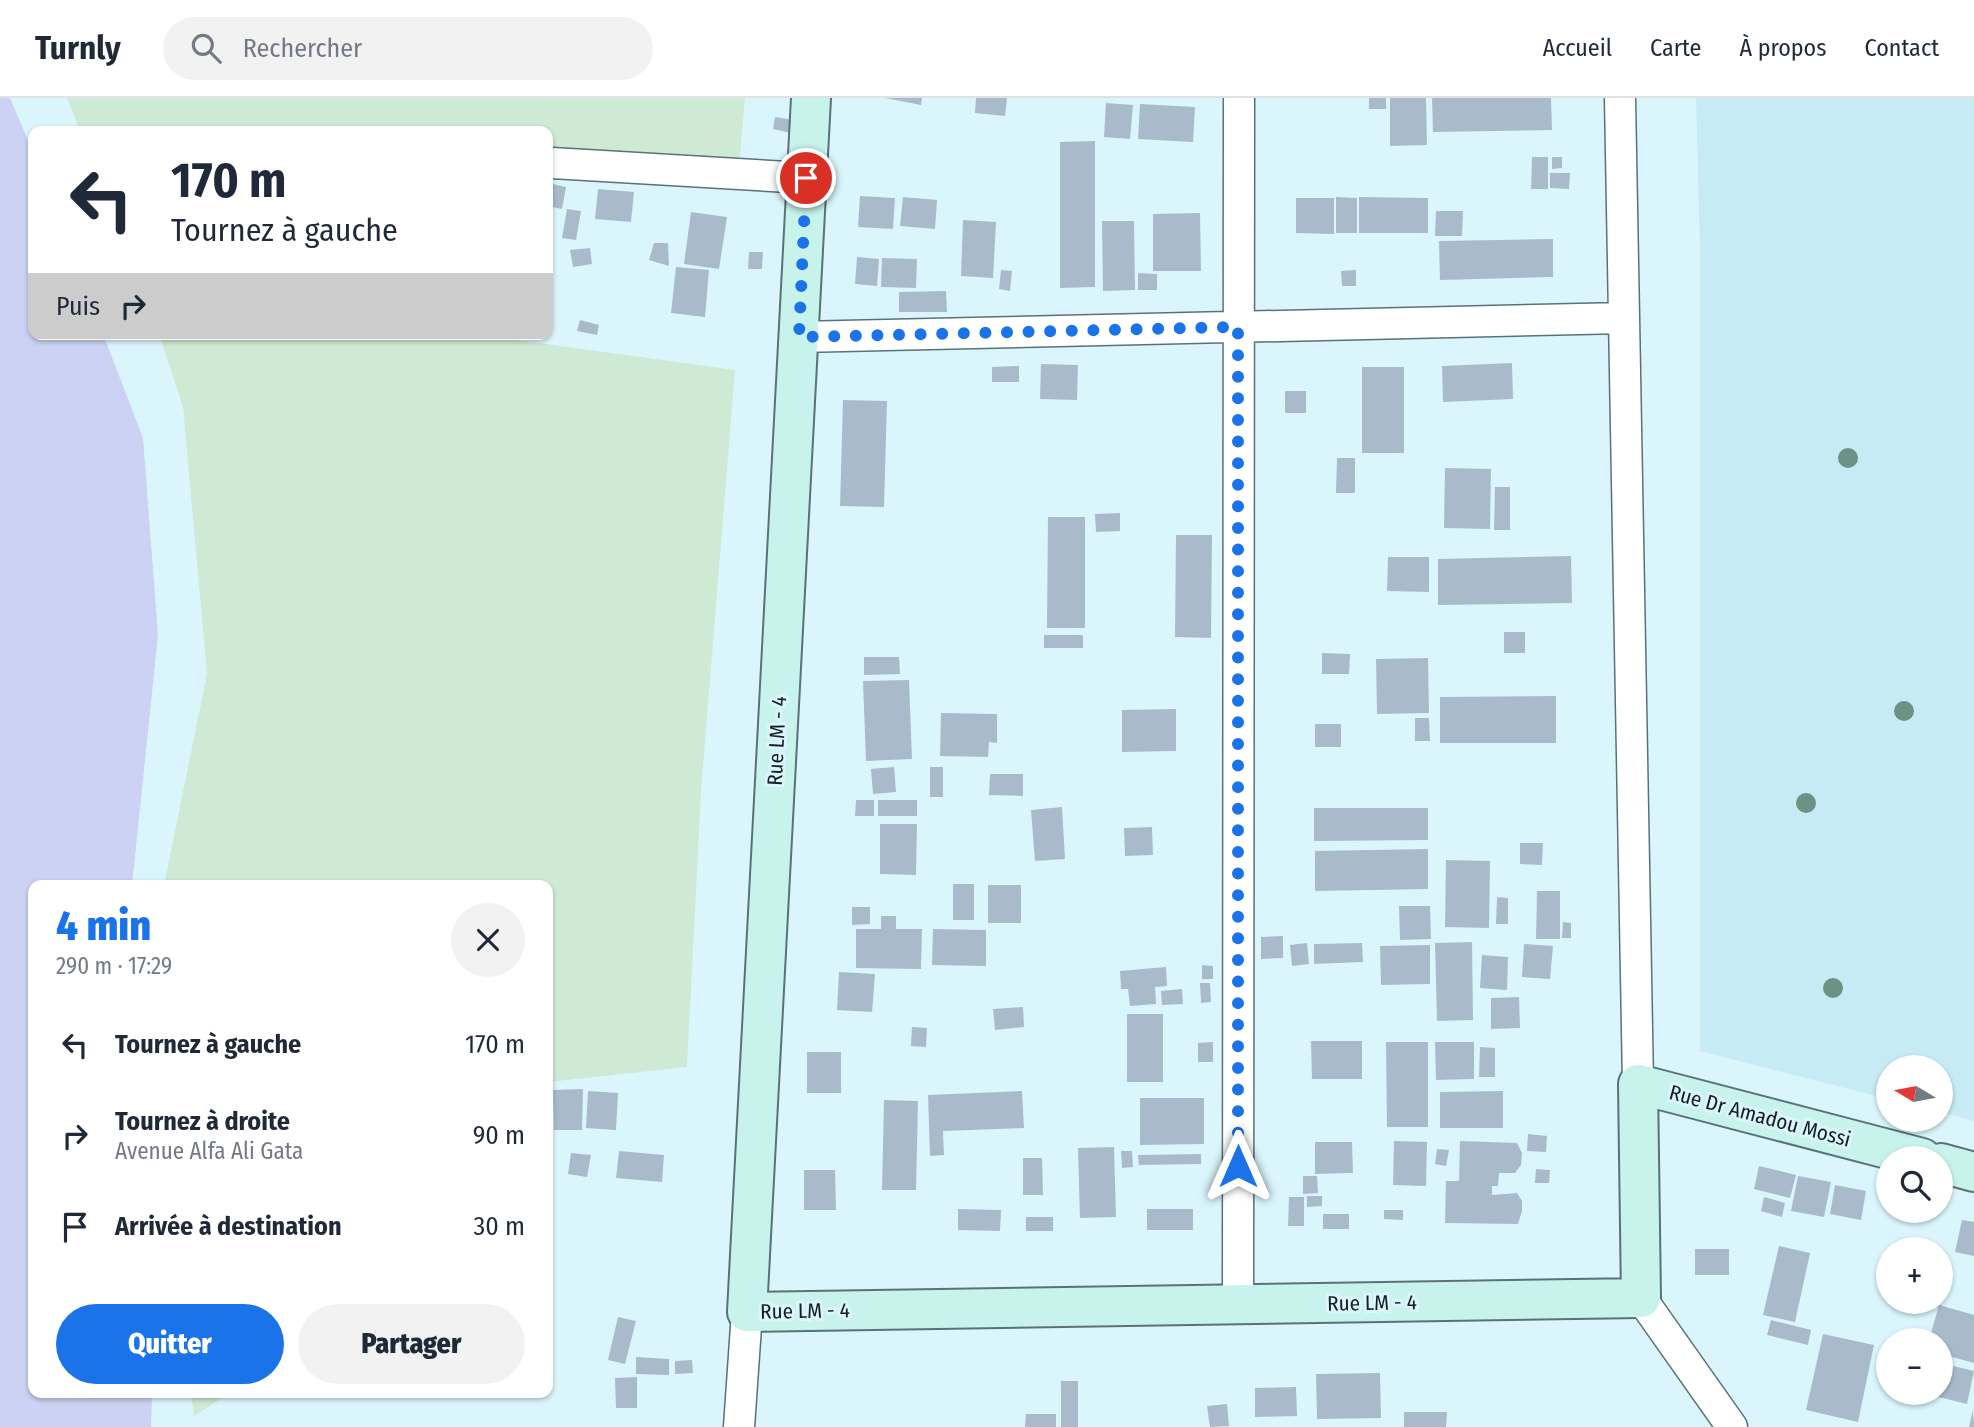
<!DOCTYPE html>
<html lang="fr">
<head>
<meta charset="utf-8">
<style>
	body { margin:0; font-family:"Fira Sans Condensed",sans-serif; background:#f2f2f3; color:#1f2937; height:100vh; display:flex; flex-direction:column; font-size:26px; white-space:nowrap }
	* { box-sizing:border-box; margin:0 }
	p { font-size:23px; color:#747a83 }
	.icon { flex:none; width:38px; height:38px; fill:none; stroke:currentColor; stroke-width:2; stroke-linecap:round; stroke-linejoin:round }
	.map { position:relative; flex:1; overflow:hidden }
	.details { position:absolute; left:28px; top:782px; width:525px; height:518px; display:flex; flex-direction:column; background:#fff; border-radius:14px; box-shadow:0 2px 5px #0004 }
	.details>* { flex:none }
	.hud { position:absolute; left:28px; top:28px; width:525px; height:214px; border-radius:14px; box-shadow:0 2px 5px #0004; background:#fff; color:#1f2937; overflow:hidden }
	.needle { width:46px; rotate:280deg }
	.tools { position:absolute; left:1876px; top:957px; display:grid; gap:14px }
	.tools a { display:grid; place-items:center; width:77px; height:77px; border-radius:50%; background:#fff; box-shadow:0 2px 5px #0004; font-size:35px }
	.pin { position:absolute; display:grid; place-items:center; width:60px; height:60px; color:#fff; margin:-30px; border:4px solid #fff; border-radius:50%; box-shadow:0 2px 7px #0007 }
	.me { position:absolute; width:77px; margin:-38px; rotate:0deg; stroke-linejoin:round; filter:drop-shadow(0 0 5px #0008) }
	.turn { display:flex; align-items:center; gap:24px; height:147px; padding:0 28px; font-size:32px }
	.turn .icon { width:91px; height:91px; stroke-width:2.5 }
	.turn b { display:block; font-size:49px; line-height:60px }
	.then { display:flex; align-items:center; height:66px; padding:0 28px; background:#0003; gap:14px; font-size:26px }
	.round { display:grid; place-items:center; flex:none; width:74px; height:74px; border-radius:37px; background:#f2f2f3 }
	.headline { display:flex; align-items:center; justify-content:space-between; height:119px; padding:0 28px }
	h1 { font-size:42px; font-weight:800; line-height:52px; color:#1a73e8 }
	.primary-button { display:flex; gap:14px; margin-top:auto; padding:14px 28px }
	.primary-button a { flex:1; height:80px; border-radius:42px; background:#1a73e8; color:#fff; font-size:28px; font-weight:800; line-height:80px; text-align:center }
	.primary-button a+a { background:#f2f2f3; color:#1f2937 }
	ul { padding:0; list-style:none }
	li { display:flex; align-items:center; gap:21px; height:91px; padding:0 28px }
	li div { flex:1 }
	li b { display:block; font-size:26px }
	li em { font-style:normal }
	header { display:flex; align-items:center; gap:42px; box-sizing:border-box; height:98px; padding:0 35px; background:#fff; border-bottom:2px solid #e0e1e3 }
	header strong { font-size:33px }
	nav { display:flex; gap:38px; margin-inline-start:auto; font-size:24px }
	.search { width:490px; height:63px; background:#f2f2f3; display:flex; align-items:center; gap:18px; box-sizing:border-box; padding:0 24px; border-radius:38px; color:#747a83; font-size:26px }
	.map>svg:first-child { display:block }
	.built { fill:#c7ebf4 }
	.green { fill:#cfead4 }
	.water { fill:#cbd2f3 }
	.building { fill:#a9bbca }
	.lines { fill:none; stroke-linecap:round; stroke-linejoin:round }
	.street-casing { stroke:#597277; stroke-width:33 }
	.secondary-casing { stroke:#597277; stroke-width:42 }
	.street { stroke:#fff; stroke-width:30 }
	.secondary { stroke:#c8f3ed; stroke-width:38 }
	.tree { fill:#6b9284 }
	.route { stroke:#1a73e8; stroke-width:12; stroke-dasharray:0 21.6 }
	.labels { text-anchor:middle; stroke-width:6; stroke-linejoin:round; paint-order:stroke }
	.street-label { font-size:21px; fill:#141e21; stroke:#daf6fc }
</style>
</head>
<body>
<header>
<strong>Turnly</strong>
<div class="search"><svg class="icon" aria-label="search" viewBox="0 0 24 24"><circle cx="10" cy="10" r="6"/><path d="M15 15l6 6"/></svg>Rechercher</div>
<nav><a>Accueil</a><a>Carte</a><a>À propos</a><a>Contact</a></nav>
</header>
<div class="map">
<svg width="1974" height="1329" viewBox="0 0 1974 1329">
	<rect width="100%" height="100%" fill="#daf6fc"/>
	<path class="built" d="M1696 0H1974V1023L1941 1014V970H1888V1001L1700 953V154Z"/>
	<path class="green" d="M67 0H745L739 69 548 65V33H80Z
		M159 236H473L735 272 701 694 687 969 548 984V788L164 787 207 576 183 309Z
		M191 1295H230L194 1318Z"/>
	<path class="water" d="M0 0H10L33 54V236H103L143 340 158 537 132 787 33 788V1295H152L151 1329H0Z"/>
	<path class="building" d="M885 0H922L921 7Z
		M976 0H1007L1005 18 975 15Z
		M1369 0H1386V11H1369Z
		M1390 0H1426L1427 47 1390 48Z
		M1432 0H1551L1552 32 1433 34Z
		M1106 5 1133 7 1130 41 1104 39Z
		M1140 6 1195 9 1193 44 1138 41Z
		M775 19 793 22 791 35 773 31Z
		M1095 43V189L1060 190V44Z
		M1532 59H1548V91H1531Z
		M1552 59H1562V70L1552 71Z
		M1550 75H1570L1569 91 1550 90Z
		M548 85 566 89 562 111 548 108Z
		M598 91 634 94 631 124 595 121Z
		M860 98 895 100 893 131 858 129Z
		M903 99 937 102 935 131 900 128Z
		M1336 99 1357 100V135H1336Z
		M1359 99 1428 100V135H1359Z
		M1296 100H1334V136L1296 135Z
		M567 111 581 113 576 142 562 140Z
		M1436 113H1463L1462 138H1435Z
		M691 114 727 119 719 171 684 166Z
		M1200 115 1201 173H1153V116Z
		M963 122 996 124 993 180 961 178Z
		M1102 123H1134L1135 192 1103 193Z
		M1553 141V179L1440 182 1439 143Z
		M654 145H668L669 168 649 162Z
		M590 150 592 166 573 169 570 152Z
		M749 154H763L762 171H748Z
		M857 159 879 161 877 188 855 186Z
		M882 160 917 161 916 190 881 189Z
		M676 169 709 172 705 219 671 215Z
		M1001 172 1012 173 1010 193 999 191Z
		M1356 172V188H1342L1341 173Z
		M1138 175 1157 176V192H1138Z
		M946 193 947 214H899V194Z
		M580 222 599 227 597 237 577 233Z
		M1512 265 1513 301 1443 304 1442 268Z
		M1041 266 1078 267 1077 302 1040 301Z
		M1019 268V284H992V269Z
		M1362 269H1404V355H1362Z
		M1285 293H1306V315H1285Z
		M843 302 887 303 884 409 840 408Z
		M1337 360H1355V395H1336Z
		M1445 370 1491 371 1490 431 1444 430Z
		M1495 389H1510V432H1494Z
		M1120 415V433L1096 434 1095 416Z
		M1048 419H1085V530H1047Z
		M1176 437H1212L1211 540 1175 539Z
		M1571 458 1572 505 1438 507V461Z
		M1388 459H1429V494L1387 493Z
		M1504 534H1525V555H1504Z
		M1044 537H1083V550H1044Z
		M1322 555 1350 556 1349 576H1322Z
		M864 559H899L900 576 864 577Z
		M1428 560 1429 615 1377 616 1376 561Z
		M909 582 912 661 866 663 863 583Z
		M1556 598V645H1440V599Z
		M1176 611V653L1122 654V612Z
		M941 615 997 616V645L989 644 988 659 940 658Z
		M1415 620H1429L1430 643H1415Z
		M1315 626H1341V649H1315Z
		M894 669 896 694 873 696 871 671Z
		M930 669H943V699H930Z
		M990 676H1023V698L989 697Z
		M856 702H874V718H855Z
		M878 702H917V718H878Z
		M1062 709 1065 761 1035 763 1031 712Z
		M1314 710H1428V742L1314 743Z
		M880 726H917L916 777 880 776Z
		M1152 729 1153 757 1125 758 1124 730Z
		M1520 745H1543L1542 767 1520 766Z
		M1428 751V791L1315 793V753Z
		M1446 762 1490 763 1489 830 1445 829Z
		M953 786H974V822H953Z
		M988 787H1021V825H988Z
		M1537 793H1560V841H1536Z
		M1497 799 1508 800V826H1496Z
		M1399 808H1430L1431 841 1400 842Z
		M852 809H870V826L852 827Z
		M881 818H896V831H922L921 871 856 870V831H881Z
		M1563 824 1571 825V840H1562Z
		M933 831 986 832V868L932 867Z
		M1283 838V860L1261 861V839Z
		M1472 844 1473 922 1437 923 1435 845Z
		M1307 845 1309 866 1292 868 1290 847Z
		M1362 845 1363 864 1314 866V846Z
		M1524 846 1553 848 1550 881 1522 879Z
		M1430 847V886L1381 887 1380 848Z
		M1482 857 1508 859 1507 892 1480 890Z
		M1202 867 1213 868V881H1202Z
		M1166 869 1167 888 1155 889 1156 906 1130 908 1128 891H1121L1120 873Z
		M839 874 875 876 872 914 837 912Z
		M1200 885H1210L1211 904 1201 905Z
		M1182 891 1183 906 1162 907 1161 893Z
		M1519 899 1520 930 1491 931V900Z
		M1023 909 1024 929 995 932 993 911Z
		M1127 916H1163V984H1127Z
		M912 929 927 930 926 949 911 948Z
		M1311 943H1362V981H1312Z
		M1213 944V964H1198V945Z
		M1386 944H1428V1029H1387Z
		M1435 944H1474V981L1436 982Z
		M1480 949 1495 950V979H1479Z
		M807 954H841V995H807Z
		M583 991 582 1032H554L553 992Z
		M588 993 618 995 616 1032 586 1030Z
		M1022 993 1024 1030 943 1033 944 1057 930 1058 928 997Z
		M1503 993V1030H1440V994Z
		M1140 1000H1204V1046L1140 1047Z
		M884 1002 918 1003 916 1092H882Z
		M1528 1036 1547 1038 1546 1054 1527 1053Z
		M1394 1043 1427 1044 1426 1088 1393 1087Z
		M1460 1043 1517 1045 1522 1055 1521 1067 1515 1075H1499L1498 1088H1492V1097L1517 1095 1522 1103V1113L1518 1126 1445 1125 1446 1083H1459Z
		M1315 1044H1352L1353 1075 1315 1076Z
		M1114 1049 1116 1119 1080 1120 1078 1050Z
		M1437 1051 1449 1052 1446 1068 1435 1066Z
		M619 1053 664 1057 662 1084 616 1080Z
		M1121 1053H1132L1133 1069 1122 1070Z
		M571 1055 591 1057 587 1079 568 1076Z
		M1201 1056V1066L1139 1067 1138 1057Z
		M1023 1060H1042L1043 1097H1023Z
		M1759 1068 1796 1077 1790 1100 1754 1091Z
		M1536 1071 1550 1072 1549 1085H1535Z
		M804 1072H835L836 1112H804Z
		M1303 1078H1317L1318 1095 1303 1096Z
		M1798 1078 1831 1084 1824 1119 1791 1113Z
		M1835 1087 1866 1093 1861 1122 1830 1116Z
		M1307 1098H1322V1108L1307 1109Z
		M1289 1099H1304V1128H1288Z
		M1764 1099 1785 1105 1782 1119 1761 1113Z
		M958 1111 1001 1112 1000 1133 958 1132Z
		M1147 1111H1193V1132H1147Z
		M1384 1112H1403V1122L1384 1121Z
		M1323 1116H1349V1131H1323Z
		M1026 1119H1053V1133H1026Z
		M1962 1122 1974 1124V1158L1955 1154Z
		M1779 1148 1810 1155 1795 1224 1763 1217Z
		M1695 1151H1729V1177H1695Z
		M1939 1207 1974 1217V1265L1941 1256V1242H1929Z
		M618 1219 636 1223 625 1266 608 1262Z
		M1771 1222 1811 1232 1808 1247 1767 1237Z
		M1823 1236 1874 1247 1858 1324 1806 1312Z
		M636 1259 669 1261V1277L636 1276Z
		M692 1262 693 1275 675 1276V1263Z
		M1941 1265 1974 1273 1967 1306 1927 1296 1941 1295Z
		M1887 1266H1888V1286L1883 1285Z
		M1380 1275 1381 1320 1317 1321 1316 1276Z
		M637 1279V1310H616L615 1280Z
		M1061 1283H1078V1329H1061Z
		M1296 1289 1297 1318 1255 1319V1290Z
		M1227 1306 1229 1328 1210 1329 1207 1308Z
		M1973 1312 1974 1329H1969Z
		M1404 1314H1447L1446 1329H1404Z
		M1026 1316H1056V1329H1025Z"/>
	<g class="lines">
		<g class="street-casing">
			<path id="street" d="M1620 0 1638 986
				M552 65 805 80
				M799 239 1624 220
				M1641 1200 1732 1329
				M1238 1208 1239 0
				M739 1329 747 1214"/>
		</g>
		<g class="secondary-casing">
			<path id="secondary" d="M811 0 747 1214 1641 1200 1638 986 1922 1060
				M1941 1065 1974 1074"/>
		</g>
		<use href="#street" class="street"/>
		<use href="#secondary" class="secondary"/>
	</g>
	<g class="tree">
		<circle cx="1848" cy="360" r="10"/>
		<circle cx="1904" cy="613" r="10"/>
		<circle cx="1806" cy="705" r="10"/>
		<circle cx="1833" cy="890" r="10"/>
	</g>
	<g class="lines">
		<path class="route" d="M806 80 799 239 1238 229V1068"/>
	</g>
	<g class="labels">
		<g class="street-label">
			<text transform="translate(777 643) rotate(-87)" y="7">Rue LM - 4</text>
			<text transform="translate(1760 1018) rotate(15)" y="7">Rue Dr Amadou Mossi</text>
			<text transform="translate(1372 1205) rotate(-1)" y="7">Rue LM - 4</text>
			<text transform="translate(805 1213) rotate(-1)" y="7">Rue LM - 4</text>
		</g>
	</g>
</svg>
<div class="tools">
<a><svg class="needle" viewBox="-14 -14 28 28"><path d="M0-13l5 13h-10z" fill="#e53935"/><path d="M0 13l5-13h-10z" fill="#747a83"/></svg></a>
<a><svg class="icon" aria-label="search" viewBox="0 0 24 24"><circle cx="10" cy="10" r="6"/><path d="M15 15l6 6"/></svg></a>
<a>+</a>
<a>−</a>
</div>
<div class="pin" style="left:806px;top:80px;background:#d93025"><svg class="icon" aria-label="arrive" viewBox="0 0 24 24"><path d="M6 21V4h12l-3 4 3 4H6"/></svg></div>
<svg class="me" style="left:1238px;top:1068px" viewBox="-20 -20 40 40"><path d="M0-17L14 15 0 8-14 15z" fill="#1a73e8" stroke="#fff" stroke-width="4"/></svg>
<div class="hud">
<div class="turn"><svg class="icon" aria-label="left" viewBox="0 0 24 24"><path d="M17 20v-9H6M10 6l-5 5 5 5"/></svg><div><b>170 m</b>Tournez à gauche</div></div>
<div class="then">Puis<svg class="icon" aria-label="right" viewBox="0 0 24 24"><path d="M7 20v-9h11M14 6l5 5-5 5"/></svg></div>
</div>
<section class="details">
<div class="headline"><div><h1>4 min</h1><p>290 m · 17:29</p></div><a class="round"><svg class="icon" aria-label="close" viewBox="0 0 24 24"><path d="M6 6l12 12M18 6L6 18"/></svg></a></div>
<ul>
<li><svg class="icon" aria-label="left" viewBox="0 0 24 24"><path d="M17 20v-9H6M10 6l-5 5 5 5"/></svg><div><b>Tournez à gauche</b></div><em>170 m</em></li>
<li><svg class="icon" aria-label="right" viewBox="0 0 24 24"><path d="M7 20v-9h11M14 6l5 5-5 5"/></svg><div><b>Tournez à droite</b><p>Avenue Alfa Ali Gata</p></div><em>90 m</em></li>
<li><svg class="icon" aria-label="arrive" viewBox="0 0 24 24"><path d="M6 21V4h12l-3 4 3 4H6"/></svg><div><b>Arrivée à destination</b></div><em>30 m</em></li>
</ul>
<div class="primary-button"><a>Quitter</a><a>Partager</a></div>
</section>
</div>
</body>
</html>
